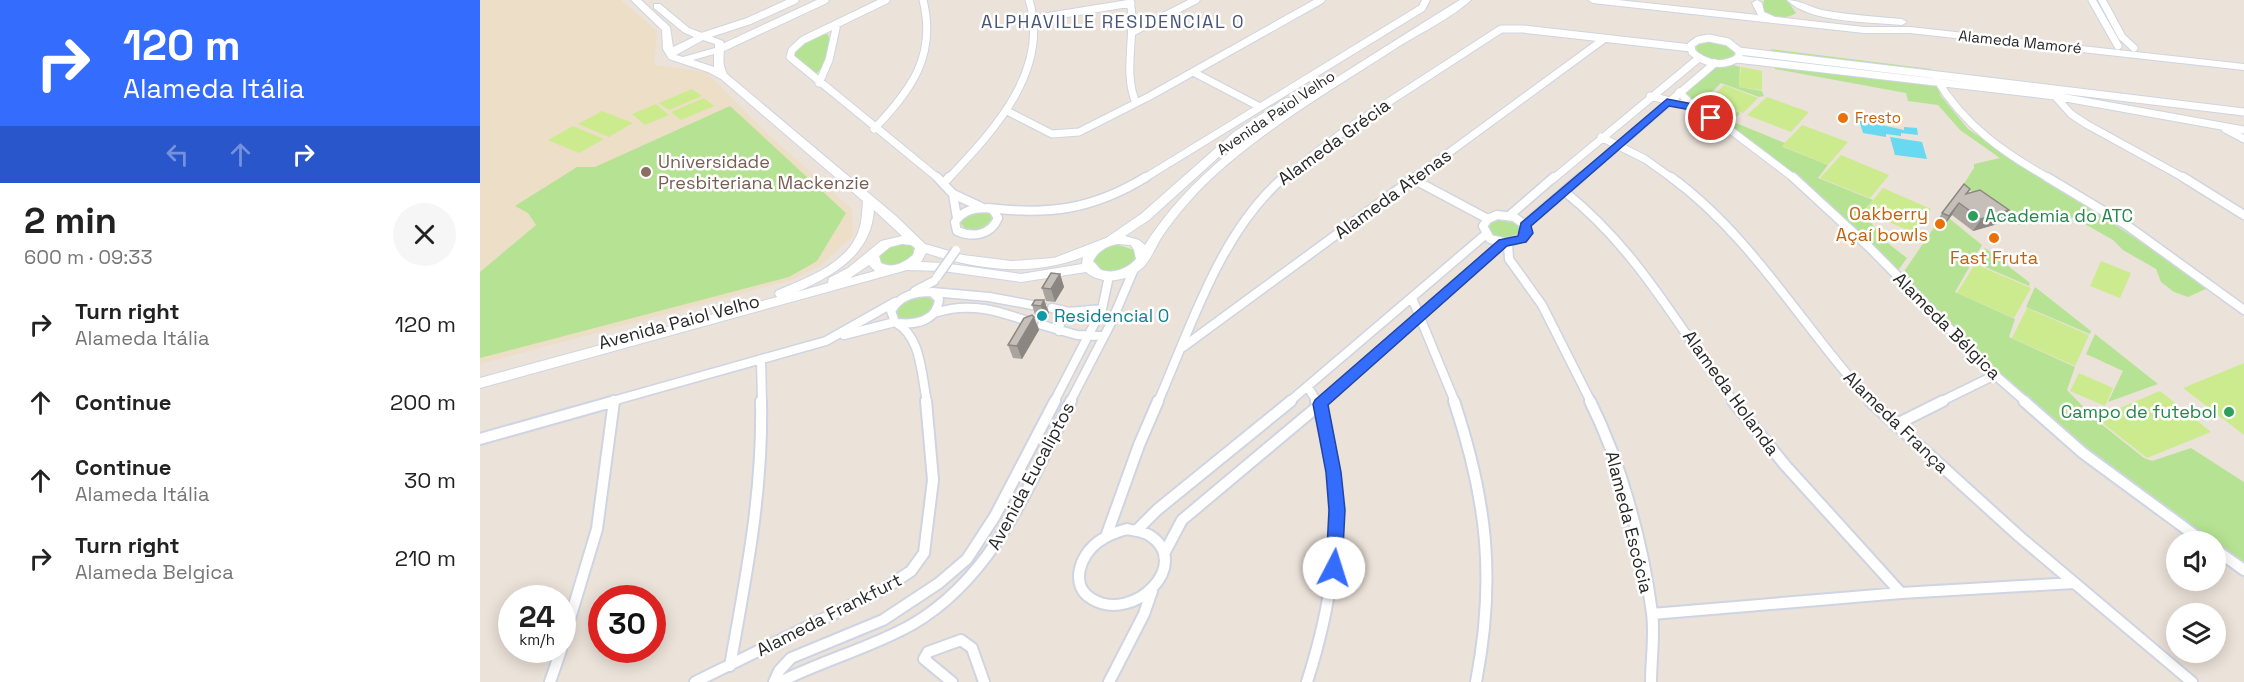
<!DOCTYPE html>
<html lang="en">
<head>
<meta charset="utf-8">
<style>
	body { margin:0; font-family:"Space Grotesk",sans-serif; background:#f6f6f6; color:#222; height:100vh; display:flex; flex-direction:column; font-size:22px; white-space:nowrap }
	* { box-sizing:border-box; margin:0 }
	p { font-size:20px; color:#767676 }
	.icon { flex:none; width:33px; height:33px; fill:none; stroke:currentColor; stroke-width:2; stroke-linecap:round; stroke-linejoin:round }
	.map { position:relative; flex:1; overflow:hidden }
	.sheet { display:flex; flex-direction:column; background:#fff; width:480px }
	.sheet>* { flex:none }
	.banner { background:#346cfd; color:#fff; overflow:hidden }
	.fabs { position:absolute; left:1686px; top:531px; display:grid; gap:12px }
	.fabs a { display:grid; place-items:center; width:60px; height:60px; border-radius:50%; background:#fff; box-shadow:0 3px 15px #0003; font-size:30px }
	.speed { position:absolute; left:18px; top:585px; display:flex; gap:12px; font-size:30px; font-weight:700; text-align:center }
	.speed>* { display:grid; place-content:center; width:78px; height:78px; border-radius:50%; background:#fff; box-shadow:0 3px 15px #0003; line-height:1 }
	.speed small { font-size:15px; font-weight:400 }
	.speed .limit { border:9px solid #d22; background:#fff; color:#111 }
	.pin { position:absolute; display:grid; place-items:center; width:51px; height:51px; color:#fff; margin:-26px; border:3px solid #fff; border-radius:50%; box-shadow:0 2px 6px #0007 }
	.me { position:absolute; width:66px; margin:-33px; rotate:5deg; stroke-linejoin:round; filter:drop-shadow(0 0 4px #0008) }
	.turn { display:flex; align-items:center; gap:21px; height:126px; padding:0 24px; font-size:27px }
	.turn .icon { width:78px; height:78px; stroke-width:2.5 }
	.turn b { display:block; font-size:42px; line-height:51px }
	.lanes { display:flex; align-items:center; height:57px; padding:0 24px; background:#0003; justify-content:center; gap:30px; direction:ltr }
	.lanes .off { opacity:.35 }
	.round { display:grid; place-items:center; flex:none; width:63px; height:63px; border-radius:32px; background:#f6f6f6 }
	.headline { display:flex; align-items:center; justify-content:space-between; height:102px; padding:0 24px }
	h1 { font-size:36px; font-weight:700; line-height:45px }
	ul { padding:0; list-style:none }
	li { display:flex; align-items:center; gap:18px; height:78px; padding:0 24px }
	li div { flex:1 }
	li b { display:block; font-size:22px }
	li em { font-style:normal }
	main { display:flex; flex:1; min-height:0 }
	.map>svg:first-child { display:block }
	.education { fill:#eddec7 }
	.green { fill:#b6e393 }
	.pitch { fill:#cceb8f }
	.water { fill:#68d9f0 }
	.lines { fill:none; stroke-linecap:round; stroke-linejoin:round }
	.street-far2-casing { stroke:#ced4e2; stroke-width:9 }
	.street-far1-casing { stroke:#ced4e2; stroke-width:11 }
	.street-casing { stroke:#ced4e2; stroke-width:14 }
	.secondary-casing { stroke:#ced4e2; stroke-width:2 }
	.street-far2 { stroke:#fff; stroke-width:7 }
	.street-far1 { stroke:#fff; stroke-width:8 }
	.street { stroke:#fff; stroke-width:10 }
	.secondary { fill:#fff; fill-rule:evenodd }
	.street-bridge-casing { stroke:#ced4e2; stroke-width:11; stroke-linecap:butt }
	.street-bridge { stroke:#fff; stroke-width:8 }
	.wall { fill:#aaa49f }
	.shaded-wall { fill:#8b8682 }
	.building { fill:#c6bfb9; stroke:#8b8682; stroke-width:1.5 }
	.route { fill:#346cfd; stroke:#2246a4; stroke-width:1.5 }
	.food-dot { fill:#e8710a; stroke:#fff; stroke-width:2 }
	.education-dot { fill:#8d6e63; stroke:#fff; stroke-width:2 }
	.leisure-dot { fill:#2e9e5b; stroke:#fff; stroke-width:2 }
	.culture-dot { fill:#0f9aa8; stroke:#fff; stroke-width:2 }
	.labels { text-anchor:middle; stroke-width:5; stroke-linejoin:round; paint-order:stroke }
	.far-street-label { font-size:15px; fill:#282828; stroke:#fff }
	.far-food-label { font-size:15px; fill:#c56008; stroke:#fff; text-anchor:start }
	.far-quarter-label { font-size:18px; letter-spacing:1.5px; fill:#485579; stroke:#fff }
	.street-label { font-size:18px; fill:#282828; stroke:#fff }
	.education-label { font-size:18px; fill:#785e54; stroke:#fff; text-anchor:start }
	.food-label { font-size:18px; fill:#c56008; stroke:#fff; text-anchor:end }
	.leisure-label { font-size:18px; fill:#27864d; stroke:#fff; text-anchor:start }
	.culture-label { font-size:18px; fill:#0d838f; stroke:#fff; text-anchor:start }
</style>
</head>
<body>
<main>
<section class="sheet">
<div class="banner">
<div class="turn"><svg class="icon" aria-label="right" viewBox="0 0 24 24"><path d="M7 20v-9h11M14 6l5 5-5 5"/></svg><div><b>120 m</b>Alameda Itália</div></div>
<div class="lanes"><svg class="icon off" aria-label="left" viewBox="0 0 24 24"><path d="M17 20v-9H6M10 6l-5 5 5 5"/></svg><svg class="icon off" aria-label="ahead" viewBox="0 0 24 24"><path d="M12 20V5M6 11l6-6 6 6"/></svg><svg class="icon" aria-label="right" viewBox="0 0 24 24"><path d="M7 20v-9h11M14 6l5 5-5 5"/></svg></div>
</div>
<div class="headline"><div><h1>2 min</h1><p>600 m · 09:33</p></div><a class="round"><svg class="icon" aria-label="close" viewBox="0 0 24 24"><path d="M6 6l12 12M18 6L6 18"/></svg></a></div>
<ul>
<li><svg class="icon" aria-label="right" viewBox="0 0 24 24"><path d="M7 20v-9h11M14 6l5 5-5 5"/></svg><div><b>Turn right</b><p>Alameda Itália</p></div><em>120 m</em></li>
<li><svg class="icon" aria-label="ahead" viewBox="0 0 24 24"><path d="M12 20V5M6 11l6-6 6 6"/></svg><div><b>Continue</b></div><em>200 m</em></li>
<li><svg class="icon" aria-label="ahead" viewBox="0 0 24 24"><path d="M12 20V5M6 11l6-6 6 6"/></svg><div><b>Continue</b><p>Alameda Itália</p></div><em>30 m</em></li>
<li><svg class="icon" aria-label="right" viewBox="0 0 24 24"><path d="M7 20v-9h11M14 6l5 5-5 5"/></svg><div><b>Turn right</b><p>Alameda Belgica</p></div><em>210 m</em></li>
</ul>
</section>
<div class="map">
<svg width="1764" height="682" viewBox="0 0 1764 682">
	<rect width="100%" height="100%" fill="#ebe2d9"/>
	<path class="education" d="M0 0H141L177 31 174 65 226 72 290 136 372 209 373 236 341 265 312 280 0 364Z"/>
	<path class="green" d="M1284 0H1307L1316 13C1307 20 1290 17 1282 9Z
		M348 34C352 45 345 67 336 74L314 60 313 53C320 42 335 35 348 34Z
		M1229 41 1248 45 1255 51 1253 57C1240 63 1228 60 1217 52L1216 46Z
		M1291 49 1451 69 1461 96 1488 129 1730 287 1708 297 1694 292 1681 282 1676 269 1643 250 1633 240 1596 219 1574 212 1538 225 1483 185 1494 168V164L1520 158 1480 130 1458 105 1428 101 1426 93 1295 69Z
		M1253 65 1260 67 1259 87 1282 91 1284 96 1279 97 1241 83 1225 99 1260 113 1254 120 1256 123 1305 143 1303 147 1348 165 1338 178 1393 200 1383 212 1405 241 1427 258 1417 272 1266 138 1206 95V91L1233 68Z
		M250 106 366 213 337 261 309 277 0 358V272L56 225 48 213 35 206 97 167H115Z
		M489 212H509L512 220 501 229 486 230 479 221Z
		M1465 215 1502 245 1475 292 1535 319 1529 337 1595 367 1587 390 1615 419 1664 458 1672 461 1711 448 1764 482V562C1689 509 1611 457 1541 395 1499 358 1460 317 1421 276L1455 226 1463 229 1467 224 1460 219Z
		M1018 219 1038 224 1040 234 1027 240 1012 236 1008 226Z
		M428 243 436 248 437 252 419 267 400 266 397 255 404 248Z
		M636 244 654 250 656 259C649 273 635 272 621 272L612 261C615 252 627 246 636 244Z
		M1505 248 1550 283 1549 286 1496 263Z
		M1555 287 1611 331 1610 334 1546 307Z
		M446 296 454 301V309L440 319 419 318 416 310 428 298Z
		M1615 334 1678 384 1628 402 1643 371 1606 354Z"/>
	<path class="pitch" d="M1261 67 1282 71V90L1259 87Z
		M1244 85 1278 98 1263 113 1229 100Z
		M212 89 222 96 189 110 179 103Z
		M1287 97 1329 112 1311 132 1267 115Z
		M224 98 234 106 201 120 191 112Z
		M176 104 189 115 165 125 152 114Z
		M122 111 153 123 129 137 98 124Z
		M1322 125 1368 142 1348 165 1302 146Z
		M93 126 124 139 99 153 68 140Z
		M1361 155 1409 175 1390 198 1340 178Z
		M1403 188 1451 209 1433 232 1384 212Z
		M1621 261 1651 273 1640 298 1610 286Z
		M1495 264 1551 288 1534 318 1477 293Z
		M1547 308 1609 335 1595 366 1532 338Z
		M1764 363V435L1703 388Z
		M1599 373 1633 388 1625 406 1590 391Z
		M1680 391 1731 432 1667 458 1616 418Z"/>
	<path class="water" d="M1379 120 1424 130V127L1437 128 1438 135 1421 133V136L1406 134V137L1383 133Z
		M1410 137 1442 142 1447 159 1415 155Z"/>
	<g class="lines">
		<g class="street-far2-casing">
			<path id="street-far2" d="M406 0 323 40 312 50 310 57 459 179
				M650 0C657 34 642 70 656 103
				M1612 0 1638 46
				M1622 0 1642 37 1654 48
				M553 19 651 3
				M655 31 716 0
				M223 36 269 21 315 0
				M1229 38 1248 42 1259 51V57C1244 68 1225 64 1212 52L1211 45 1218 40Z
				M240 49 345 0
				M1259 51 1764 112
				M1257 59 1575 96 1764 130
				M713 72 780 107
				M1457 80C1485 126 1524 153 1570 179
				M339 83 349 60 357 24
				M1199 92 1214 107 1249 129 1315 179
				M1574 95 1591 114 1606 124 1706 179
				M1170 96 1214 107
				M527 111 572 134 599 132 670 96 841 0
				M394 129C431 90 457 56 443 0
				M1745 129 1764 139
				M1121 137 1165 159 1193 179
				M468 179C512 132 571 71 549 0
				M663 179 942 8 946 0
				M802 179 867 129 1021 29H1043L1211 48
				M933 179 1124 39
				M1073 179 1219 58
				M1099 179 1235 63"/>
		</g>
		<g class="street-far1-casing">
			<path id="street-far1" d="M457 177 473 194 477 218
				M1191 177C1272 236 1324 329 1391 402
				M1313 177 1389 247 1515 375 1546 402
				M1567 177 1645 224 1764 310
				M1703 177 1764 215
				M933 179 1008 219
				M464 183 469 177
				M1084 191C1160 252 1197 326 1254 402
				M473 194 501 207
				M508 208C569 215 612 210 666 177
				M508 208 513 210 518 218C511 235 493 238 477 231L475 222C483 210 494 208 508 208Z
				M1017 215 1034 217 1045 225V236L1028 243 1010 239 1003 226 1008 219Z
				M1029 216 1074 177
				M1045 225 1101 177
				M1028 243 1029 259 1062 305 1111 402
				M435 291 454 281
				M452 292 509 297 563 307
				M932 298 975 402
				M572 308 589 312 622 309
				M454 313C490 301 519 311 553 323
				M417 323C436 325 457 321 459 299L452 292C435 292 420 295 411 311L415 322C442 337 441 374 447 402
				M562 325 597 335 624 336
				M579 331 580 323 589 312
				M364 335 415 322
				M703 347 935 177
				M281 359 282 402
				M828 387 837 402
				M129 402 346 341 415 302
				M134 402V400
				M574 402 622 309 629 276
				M590 402 631 323 654 269
				M678 402C711 327 740 232 804 177
				M809 402 1005 235
				M842 402 1023 243
				M1460 402 1515 375"/>
		</g>
		<g class="street-casing">
			<path id="street" d="M974 401C1007 500 1016 579 996 682
				M1110 401C1141 463 1163 543 1172 613 1175 635 1171 660 1171 682
				M1253 401 1305 465 1421 593
				M1390 401 1540 537 1712 682
				M1544 401 1603 453 1724 542
				M1415 425 1463 401
				M0 439 135 401
				M647 529C654 531 663 531 669 535 714 563 654 624 612 599 589 586 600 555 618 542 627 535 636 532 647 529Z
				M657 530 677 510 811 401
				M627 534 659 445 678 401
				M1736 550 1764 570
				M685 552 702 520 844 401
				M1172 614 1421 593 1593 583
				M82 645 117 529 134 401
				M250 666C266 576 283 493 281 401
				M70 682 81 650
				M215 682 404 589 431 571 444 553 453 480 446 401
				M294 682 299 671 311 658 403 620 459 583 487 559 515 516 575 401
				M300 682C343 660 391 648 433 624 516 575 550 482 591 401
				M472 682 444 659 448 652 481 640 492 648 504 682
				M629 682 664 614 672 591
				M827 682C851 607 863 533 849 455 846 437 843 418 836 401"/>
		</g>
		<g class="secondary-casing">
			<path id="secondary" d="M151 0H161L190 27 193 47 214 37 203 32 174 8V4H180L209 28 243 41C246 53 240 60 247 74L416 216 445 244 483 255 531 261 574 258 626 238 661 214 754 132 806 98H814V102L762 136 669 220 645 236 659 240 665 245C714 168 791 119 867 71 905 47 942 23 980 0H991C973 17 939 34 918 47 853 89 787 127 731 179 713 196 697 215 683 235 676 245 671 261 661 269 646 282 621 285 606 272L541 282 463 271 427 270 0 388V378L297 297 295 294 296 291C324 279 362 266 376 237 382 226 382 213 383 201L241 79 228 72 189 59 183 49 182 30ZM223 40 235 44V48L203 57 196 55ZM234 54V67L213 60ZM394 210 422 236 401 241 368 268 349 278 348 283 317 292C354 275 391 255 394 210ZM422 244 431 245 435 248 433 255C424 263 412 269 401 263L399 256 410 247ZM637 244 651 245 654 250 656 259C647 269 634 274 621 270L613 261C618 251 627 246 637 244ZM446 253C497 270 552 277 603 257L602 264 541 274 463 263 441 262ZM389 265 395 271 370 278Z
				M1108 0H1138L1278 15 1272 3 1277 0 1282 3 1284 12 1295 17 1384 27H1430L1764 64V70L1430 33H1384L1113 3Z
				M1307 0C1321 0 1333 9 1347 11 1372 15 1397 17 1422 19L1427 22 1422 25C1391 22 1329 23 1307 0Z"/>
		</g>
		<use href="#street-far2" class="street-far2"/>
		<use href="#street-far1" class="street-far1"/>
		<use href="#street" class="street"/>
		<use href="#secondary" class="secondary"/>
		<g class="street-bridge-casing">
			<path id="street-bridge" d="M457 277 476 250"/>
		</g>
		<use href="#street-bridge" class="street-bridge"/>
	</g>
	<path class="wall" d="M1487 194 1529 210 1521 223 1493 231 1472 215 1462 228 1455 225 1462 213Z
		M580 274 584 287 575 302 566 301 562 288Z
		M564 300 569 313 565 319 556 318 552 305Z
		M554 317 559 330 542 359 533 358 528 345Z"/>
	<path class="shaded-wall" d="M1479 203 1472 215 1462 228 1469 216Z
		M1529 210 1521 223 1493 231 1501 219Z
		M580 274 584 287 575 302 571 289Z
		M564 300 569 313 565 319 561 306Z
		M554 317 559 330 542 359 537 346Z"/>
	<path class="building" d="M1484 184 1490 189 1486 194 1500 190 1529 210 1501 219 1479 203 1469 216 1462 213Z
		M571 273 580 274 571 289 562 288Z
		M555 300H564L561 306 552 305Z
		M552 315 554 317 537 346 528 345 544 318Z"/>
	<path class="route" d="M1187 99 1218 105 1237 118 1228 120 1211 110 1189 106 1051 226 1053 233 1046 242 1027 246 848 405 861 472 865 510 862 568 860 573 854 576 848 573 846 568 849 510 846 472 833 404 835 400 1019 240 1038 236 1041 223Z"/>
	<g class="food-dot">
		<circle cx="1363" cy="118" r="6"/>
		<circle cx="1460" cy="224" r="6"/>
		<circle cx="1514" cy="238" r="6"/>
	</g>
	<circle class="education-dot" cx="166" cy="172" r="6"/>
	<g class="leisure-dot">
		<circle cx="1493" cy="216" r="6"/>
		<circle cx="1749" cy="412" r="6"/>
	</g>
	<circle class="culture-dot" cx="562" cy="316" r="6"/>
	<g class="labels">
		<g class="far-street-label">
			<text transform="translate(1540 42) rotate(6)" y="5">Alameda Mamoré</text>
			<text transform="translate(796 113) rotate(-34)" y="5">Avenida Paiol Velho</text>
		</g>
		<g class="far-food-label">
			<text x="1375" y="123">Fresto</text>
		</g>
		<g class="far-quarter-label">
			<text x="633" y="28">ALPHAVILLE RESIDENCIAL 0</text>
		</g>
		<g class="street-label">
			<text transform="translate(854 142) rotate(-36)" y="6">Alameda Grécia</text>
			<text transform="translate(913 194) rotate(-36)" y="6">Alameda Atenas</text>
			<text transform="translate(199 322) rotate(-15)" y="6">Avenida Paiol Velho</text>
			<text transform="translate(1467 326) rotate(45)" y="6">Alameda Bélgica</text>
			<text transform="translate(1251 393) rotate(54)" y="6">Alameda Holanda</text>
			<text transform="translate(1416 422) rotate(44)" y="6">Alameda França</text>
			<text transform="translate(551 476) rotate(-62)" y="6">Avenida Eucaliptos</text>
			<text transform="translate(1149 522) rotate(76)" y="6">Alameda Escócia</text>
			<text transform="translate(349 615) rotate(-27)" y="6">Alameda Frankfurt</text>
		</g>
		<g class="education-label">
			<text x="178" y="168">Universidade<tspan x="178" dy="21">Presbiteriana Mackenzie</tspan></text>
		</g>
		<g class="food-label">
			<text x="1448" y="220">Oakberry<tspan x="1448" dy="21">Açaí bowls</tspan></text>
			<text x="1514" y="264" text-anchor="middle">Fast Fruta</text>
		</g>
		<g class="leisure-label">
			<text x="1505" y="222">Academia do ATC</text>
			<text x="1737" y="418" text-anchor="end">Campo de futebol</text>
		</g>
		<g class="culture-label">
			<text x="574" y="322">Residencial 0</text>
		</g>
	</g>
</svg>
<div class="fabs">
<a><svg class="icon" aria-label="sound" viewBox="0 0 24 24"><path d="M4 9h4l5-4v14l-5-4H4zM17 9q2 3 0 6"/></svg></a>
<a><svg class="icon" aria-label="layers" viewBox="0 0 24 24"><path d="M12 4l9 5-9 5-9-5zM3 14l9 5 9-5"/></svg></a>
</div>
<div class="speed"><div>24<small>km/h</small></div><div class="limit">30</div></div>
<div class="pin" style="left:1231px;top:118px;background:#d93025"><svg class="icon" aria-label="arrive" viewBox="0 0 24 24"><path d="M6 21V4h12l-3 4 3 4H6"/></svg></div>
<svg class="me" style="left:854px;top:568px" viewBox="-20 -20 40 40"><circle r="19" fill="#fff"/><path d="M0-13L10 11 0 6-10 11z" fill="#346cfd"/></svg>
</div>
</main>
</body>
</html>
